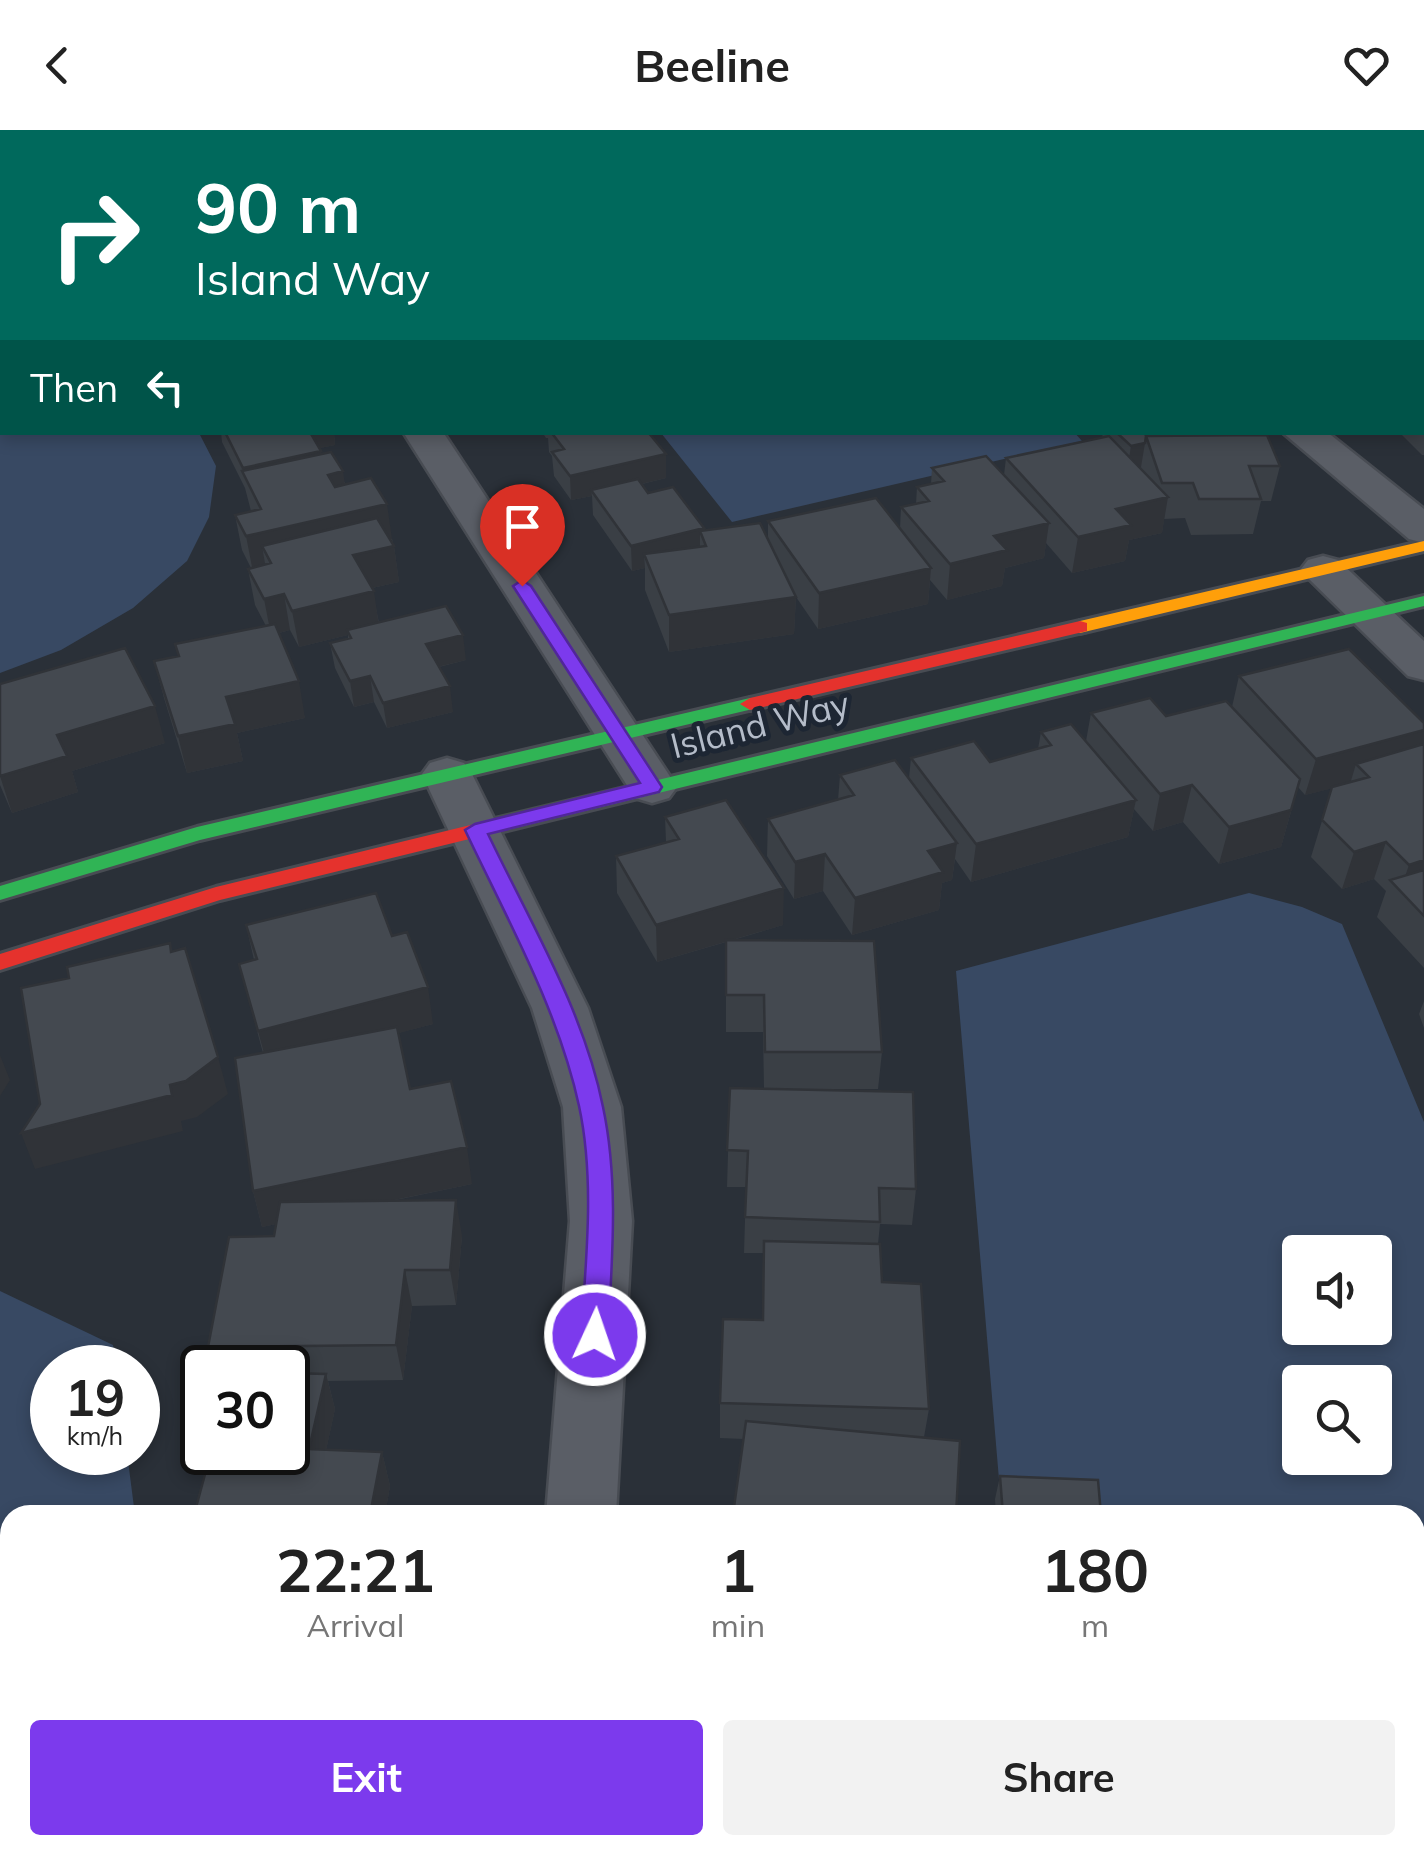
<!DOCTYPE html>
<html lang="en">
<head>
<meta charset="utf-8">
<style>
	body { margin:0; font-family:Mulish,sans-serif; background:#f2f2f2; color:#222; height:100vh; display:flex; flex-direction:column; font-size:38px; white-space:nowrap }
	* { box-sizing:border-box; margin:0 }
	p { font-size:32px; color:#767676 }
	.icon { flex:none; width:55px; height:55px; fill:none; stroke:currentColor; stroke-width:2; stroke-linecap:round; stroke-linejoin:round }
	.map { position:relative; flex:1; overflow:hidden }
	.side { position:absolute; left:0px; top:1375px; width:1425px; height:350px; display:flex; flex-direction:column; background:#fff; border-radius:30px 30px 0 0; box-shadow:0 5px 15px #0003 }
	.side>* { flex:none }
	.guide { position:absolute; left:0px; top:0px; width:1425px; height:305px; box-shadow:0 5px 15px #0003; background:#00695c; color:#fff; overflow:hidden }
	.tools { position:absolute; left:1282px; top:1105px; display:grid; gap:20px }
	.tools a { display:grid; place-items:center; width:110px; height:110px; border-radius:10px; background:#fff; box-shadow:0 5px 15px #0003; font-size:50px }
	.speed { position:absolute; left:30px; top:1215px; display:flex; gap:20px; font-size:50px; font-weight:700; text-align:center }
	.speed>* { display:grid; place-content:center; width:130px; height:130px; border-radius:50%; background:#fff; box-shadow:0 5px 15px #0003; line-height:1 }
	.speed small { font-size:25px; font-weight:400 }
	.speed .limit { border:5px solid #111; border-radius:15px; background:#fff; color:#111 }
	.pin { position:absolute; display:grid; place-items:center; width:85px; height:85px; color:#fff; margin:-102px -42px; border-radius:50% 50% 50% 0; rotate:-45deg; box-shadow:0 0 10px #0007 }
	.pin .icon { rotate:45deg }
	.me { position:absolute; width:110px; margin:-55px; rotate:3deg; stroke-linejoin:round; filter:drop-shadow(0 0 8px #0008) }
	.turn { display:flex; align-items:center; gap:35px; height:210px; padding:0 30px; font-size:45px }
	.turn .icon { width:130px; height:130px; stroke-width:2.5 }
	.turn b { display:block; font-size:70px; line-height:85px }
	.then { display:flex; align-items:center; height:95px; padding:0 30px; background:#0003; gap:20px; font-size:38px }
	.eta { display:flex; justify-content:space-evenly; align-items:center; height:170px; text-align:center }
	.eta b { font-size:60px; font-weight:700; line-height:70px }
	.primary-button { display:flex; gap:20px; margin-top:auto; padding:20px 30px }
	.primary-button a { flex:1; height:115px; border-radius:10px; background:#7c3aed; color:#fff; font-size:40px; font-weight:700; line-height:115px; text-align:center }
	.primary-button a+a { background:#f2f2f2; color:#222 }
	header { display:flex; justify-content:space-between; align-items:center; height:130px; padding:0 30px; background:#fff; font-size:45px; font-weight:700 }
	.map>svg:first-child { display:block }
	.water { fill:#384963; fill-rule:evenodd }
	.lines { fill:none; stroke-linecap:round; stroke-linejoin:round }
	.street-casing { stroke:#484c53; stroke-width:5 }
	.fast-casing { stroke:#484c53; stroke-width:6 }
	.slow-casing { stroke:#484c53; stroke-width:6 }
	.jam-casing { stroke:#484c53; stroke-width:6 }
	.street { fill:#5a5e66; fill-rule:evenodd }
	.fast { fill:#30b455; fill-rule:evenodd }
	.slow { fill:#ff9f0a; fill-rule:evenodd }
	.jam { fill:#e5322d; fill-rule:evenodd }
	.wall { fill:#3a3f45 }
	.shaded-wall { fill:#303338 }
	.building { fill:#444950; stroke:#303338; stroke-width:2.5 }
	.route { fill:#7c3aed; stroke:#51269a; stroke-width:2.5 }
	.labels { text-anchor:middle; stroke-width:10; stroke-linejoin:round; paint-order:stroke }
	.street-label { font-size:35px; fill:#b4bcc9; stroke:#1d2633 }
</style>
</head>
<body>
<header><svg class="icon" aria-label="back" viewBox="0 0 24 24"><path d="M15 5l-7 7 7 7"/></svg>Beeline<svg class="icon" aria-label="heart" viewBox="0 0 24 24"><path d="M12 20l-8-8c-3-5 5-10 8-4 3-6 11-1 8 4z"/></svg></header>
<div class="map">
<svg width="1424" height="1725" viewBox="0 0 1424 1725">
	<rect width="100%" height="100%" fill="#2a3038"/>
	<path class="water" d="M0 0 43 2H2V302L199 303 216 336 209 387 187 431 133 478 61 520 0 543Z
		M1074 302 1082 311 732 392 661 303Z
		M1249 763 1302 777 1342 794 1424 992V1725H973L977 1715H1415V1385H1002L956 841ZM1300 1122H1375V1198H1300ZM1300 1252H1375V1328H1300Z
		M0 1161 113 1215 116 1237 52 1238V1322L127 1323 135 1385H10V1715H133L140 1725H0Z"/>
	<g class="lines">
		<g class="street-casing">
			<path id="street" d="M211 0H243L244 2H212Z
				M910 0H943L945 2H912Z
				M403 302H443L677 657 669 668 652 673 635 668Z
				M1282 302H1327L1424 379V413L1409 409Z
				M1323 426 1338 430 1424 511V550L1408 546 1308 448 1301 439 1308 430Z
				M447 628 464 633 472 644 588 878 621 977 632 1091 616 1385H546L570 1091 563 977 532 878 422 644 430 633Z"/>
		</g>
		<g class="fast-casing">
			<path id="fast" d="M1424 466V476L491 704 481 697 491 690Z
				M750 568 760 574 757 578 200 710 0 770V756L197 697Z"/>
		</g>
		<g class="slow-casing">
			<path id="slow" d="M1424 411V421L1080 503 1071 497 1080 491Z"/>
		</g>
		<g class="jam-casing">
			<path id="jam" d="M1080 491 1087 493V501L750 580 740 574 750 568Z
				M491 690 498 692 501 697 498 702 220 770 0 840V824L216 757Z"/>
		</g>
		<use href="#street" class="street"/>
		<use href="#fast" class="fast"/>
		<use href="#slow" class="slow"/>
		<use href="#jam" class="jam"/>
	</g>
	<path class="wall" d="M757 0H870V2H759Z
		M997 0H1102L1101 2H1000Z
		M1422 174H1424V325H1422L1399 302H1422Z
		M221 302H334L335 315 319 318 321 324 392 409 394 416 399 452 372 458 379 493 466 530 439 537 453 582 387 598 374 572 354 577 335 538 330 513 348 509V505L299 517 290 500 279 503 305 588 237 603 243 631 187 643 164 568 154 531 178 526 266 496 255 475 248 439 251 438 242 420 235 385 251 381 245 358 222 312Z
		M542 302H648L666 324V348L642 354 648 363 704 400 768 408V391L900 398 901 377 916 374 917 357 931 354 932 338 1004 345 1006 328 1102 308 1103 302H1227V305L1280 336 1271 371H1261L1253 404 1191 405 1185 388 1164 389 1162 403 1129 410 1125 431 1072 443 1046 413 1044 428 1005 438 1002 456 947 470 930 450 928 474 818 499 796 467 794 504 669 522 645 460V438L632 441 593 385 592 366 571 370 554 346 552 326 549 322 548 308H546Z
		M1239 546 1424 593V838L1377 787 1386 761 1374 749 1342 759 1311 727 1332 658 1305 665 1298 657 1281 717 1219 734 1183 692 1153 701 1134 679 1128 707 971 752 955 729 952 750 942 753 939 780 852 805 823 761 794 769 767 726 768 689 838 670 840 645 909 648 911 628 990 632 1038 619 1041 602 1086 611 1091 583 1166 586 1232 577Z
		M0 554 165 613 72 641 78 662 12 683 0 655Z
		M665 687 783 795 733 810 882 922 878 959H764L763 902H726V812L657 832 617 763 616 726 666 712Z
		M246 795 392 806 433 894 398 903 410 959 472 1054 391 1071 462 1106 456 1175 412 1176 403 1250 328 1251 335 1279 326 1320 382 1322 390 1356 385 1385H194L288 1322V1238H215L208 1217 274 1106 276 1094 262 1097 253 1061 263 923 239 834 254 830Z
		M1424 871V898L1419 884Z
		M730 958 916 1059 912 1095 880 1094 878 1114 882 1152 929 1279 924 1307 956 1385H734L744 1309 720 1308V1273L762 1190 763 1123H744L746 1057H727Z
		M1000 1346 1101 1385H996L995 1369Z
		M677 1715H898L891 1725H681Z"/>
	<path class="shaded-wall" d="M133 0H154L155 2H134Z
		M312 0H328V2H312Z
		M839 0H870V2H825Z
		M1084 0H1102L1101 2H1077Z
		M308 302H334L335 315 311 320Z
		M1187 302H1227L1225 316 1148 312Z
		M1145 313 1141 337 1127 341 1131 316Z
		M321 321 325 345 244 346 243 338Z
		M666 324V348L595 365 591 360 592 366 571 370 570 346Z
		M343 341 348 376 328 345Z
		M1168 367 1162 403 1129 410 1125 431 1072 443 1078 407 1116 379Z
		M387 374 392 409 272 438 262 416 266 439 253 442 246 406Z
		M1049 393 1044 428 1005 438 1002 456 947 470 950 434 994 406Z
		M704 398V411L700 401V424H644L645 438 632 441 631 416Z
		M394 416 399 452 358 461 353 425Z
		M931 438 928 474 818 499 819 463Z
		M374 461 379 497 347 500 348 505 299 517 292 481Z
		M284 464 290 500 271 505 264 469Z
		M796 467 794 504 669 522V485Z
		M463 505 466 530 429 539 426 514Z
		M370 546 374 572 354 577 350 551Z
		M299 551 305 588 237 603 243 631 187 643 178 606 226 567Z
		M450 556 453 582 387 598 383 573Z
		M155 576 165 613 72 641 78 662 12 683 0 646 57 605Z
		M1424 600V617L1369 647 1356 634 1350 654 1305 665 1316 629Z
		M1300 649 1281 717 1219 734 1229 697Z
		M1192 655 1183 692 1153 701 1160 664Z
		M1136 670 1128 707 971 752 976 714Z
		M1386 712 1374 749 1342 759 1354 722Z
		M957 713 952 750 942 753 939 780 852 805 855 768 928 721Z
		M825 724 823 761 794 769 795 732Z
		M1424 730V763L1400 761 1409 735Z
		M784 758 783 795 657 832 656 795Z
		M428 857 433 894 268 938 258 901Z
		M0 925 10 950 0 966Z
		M218 927 228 964 197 987 181 991 183 1001 35 1039 21 1003 170 955Z
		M467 1017 472 1054 262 1097 253 1061Z
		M456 1070 462 1106 456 1175 450 1140Z
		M405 1140 412 1176 403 1250 396 1215Z
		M326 1244 335 1279 319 1353 309 1319Z
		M382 1322 390 1356 385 1385H370Z
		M236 1715H328L301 1725H208Z
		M598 1715H604L605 1725H596Z
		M884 1715H898L891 1725H877Z"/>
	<path class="building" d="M67 0H136L138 2H68Z
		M333 0H404L406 2H335Z
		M781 0H839L825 2H784Z
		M1040 0H1090L1077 2H1043Z
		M1422 174H1424V239H1422Z
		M225 302H310L321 321 243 338Z
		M551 302H648L666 324 570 346 552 322 564 319Z
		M1116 302H1187L1173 306H1146L1145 313 1131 316Z
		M1267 305 1280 336H1249L1261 369H1199L1193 353H1162L1146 306Z
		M1109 306 1168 367 1116 379 1131 395 1078 407 1006 328Z
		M331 322 343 341 328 345 335 357 371 348 387 374 246 406 235 385 261 379 242 341Z
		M986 326 1049 393 994 406 1007 420 950 434 901 377 929 371 917 357 944 351 932 338Z
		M638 349 648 363 673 357 704 398 631 416 591 360Z
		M876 368 931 438 819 463 768 391Z
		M377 388 394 416 353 425 374 461 292 481 284 464 264 469 248 439 271 433 262 416Z
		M760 393 796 467 669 485 644 424 706 416 700 401Z
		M446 476 463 505 426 514 450 556 383 573 370 546 350 551 330 513 351 508 347 500Z
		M275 494 299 551 226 567 235 594 178 606 154 531 179 526 175 514Z
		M125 518 155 576 57 605 67 626 0 646V554Z
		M1349 519 1424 593V600L1316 629 1239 546Z
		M1150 568 1166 586 1226 571 1300 649 1291 680 1229 697 1192 655 1160 664 1091 583Z
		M1071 594 1136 670 976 714 911 628 974 611 990 632 1051 615 1041 602Z
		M1424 614V730L1409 735 1386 712 1354 722 1322 690 1332 657 1369 647 1356 634Z
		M895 630 957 713 928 721 943 742 855 768 825 724 795 732 768 689 854 665 840 645Z
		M726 670 784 758 656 795 616 726 679 709 665 687Z
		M1424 740V786L1390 750Z
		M376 763 392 806 407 802 428 857 258 901 239 834 257 829 246 795Z
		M726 810 874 811 882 922H765L764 865H726Z
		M170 813 171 822 185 818 218 927 186 951 170 955 172 965 21 1003 40 974 21 858 69 848 67 837Z
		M397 897 410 959 451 951 467 1017 253 1061 235 928Z
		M730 958 913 962 916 1059 879 1058 880 1092 745 1087 748 1021 727 1020Z
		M456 1070 450 1140H405L396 1215 208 1217 229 1107 274 1106 280 1072Z
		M764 1111 880 1114 882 1152 921 1154 929 1279 720 1273 723 1189 763 1190Z
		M288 1243 326 1244 309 1319 382 1322 370 1385H194L211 1322H288Z
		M746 1291 960 1311 956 1385H781V1382L734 1377Z
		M1000 1346 1098 1350 1101 1385H1003Z
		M177 1715H236L208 1725H178Z
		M414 1715H598L596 1725H412Z
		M688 1715H884L877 1725H693Z"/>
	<path class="route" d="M522 450 531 456 662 657 659 662 488 704C530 792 584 881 603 977 619 1052 612 1130 608 1205L604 1213 595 1216 585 1213 581 1205C586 1130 595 1050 579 976 558 879 507 789 465 700L475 694 640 653 513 456Z"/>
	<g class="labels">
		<g class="street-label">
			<text transform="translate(760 595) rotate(-14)" y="12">Island Way</text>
		</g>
	</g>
</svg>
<div class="tools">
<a><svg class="icon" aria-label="sound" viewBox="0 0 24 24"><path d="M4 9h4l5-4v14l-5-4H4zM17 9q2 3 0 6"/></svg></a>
<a><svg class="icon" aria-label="search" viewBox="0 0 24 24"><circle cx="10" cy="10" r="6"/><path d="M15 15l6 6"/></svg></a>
</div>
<div class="speed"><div>19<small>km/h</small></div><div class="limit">30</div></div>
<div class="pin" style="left:522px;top:456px;background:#d93025"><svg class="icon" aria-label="arrive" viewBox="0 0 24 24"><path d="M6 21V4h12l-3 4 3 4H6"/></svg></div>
<svg class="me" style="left:595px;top:1205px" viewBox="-20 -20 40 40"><circle r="17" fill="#7c3aed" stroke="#fff" stroke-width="3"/><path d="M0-11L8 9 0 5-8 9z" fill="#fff"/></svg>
<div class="guide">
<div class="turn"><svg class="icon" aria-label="right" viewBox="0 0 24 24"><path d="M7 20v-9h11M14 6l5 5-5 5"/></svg><div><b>90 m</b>Island Way</div></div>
<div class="then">Then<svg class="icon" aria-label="left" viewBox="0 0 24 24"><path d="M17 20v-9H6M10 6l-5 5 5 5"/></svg></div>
</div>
<section class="side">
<div class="eta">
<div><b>22:21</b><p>Arrival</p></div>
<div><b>1</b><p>min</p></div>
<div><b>180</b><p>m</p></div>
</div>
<div class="primary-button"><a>Exit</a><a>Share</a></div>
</section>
</div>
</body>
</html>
